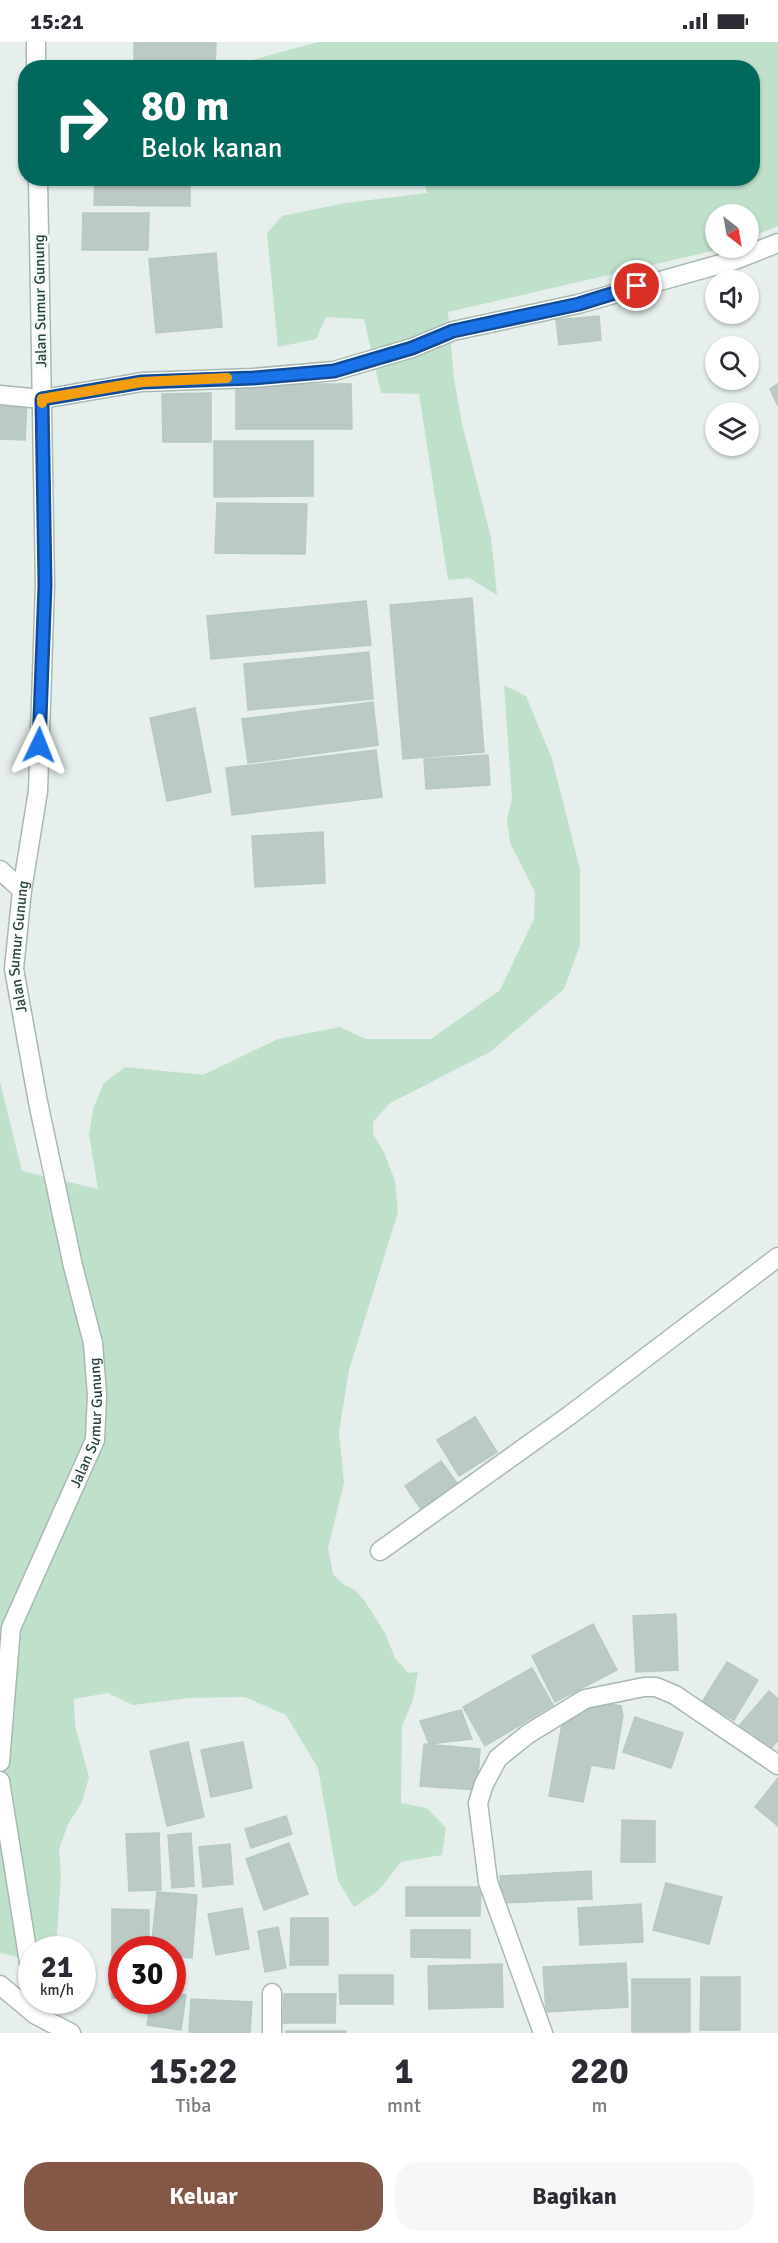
<!DOCTYPE html>
<html lang="id">
<head>
<meta charset="utf-8">
<style>
	body { margin:0; font-family:Signika,sans-serif; background:#f7f7f7; color:#2b2b33; height:100vh; display:flex; flex-direction:column; font-size:22px; white-space:nowrap }
	* { box-sizing:border-box; margin:0 }
	p { font-size:20px; color:#7c7c81 }
	.icon { flex:none; width:33px; height:33px; fill:none; stroke:currentColor; stroke-width:2; stroke-linecap:round; stroke-linejoin:round }
	.map { position:relative; height:1991px; overflow:hidden }
	.details { display:flex; flex-direction:column; background:#fff; flex:1 }
	.details>* { flex:none }
	.top-card { position:absolute; left:18px; top:18px; width:742px; height:126px; border-radius:24px; box-shadow:0 2px 4px #0004; background:#00695c; color:#fff; overflow:hidden }
	.needle { width:39px; rotate:149deg }
	.buttons { position:absolute; left:705px; top:162px; display:grid; gap:12px }
	.buttons a { display:grid; place-items:center; width:54px; height:54px; border-radius:50%; background:#fff; box-shadow:0 2px 4px #0004; font-size:30px }
	.speed { position:absolute; left:18px; top:1894px; display:flex; gap:12px; font-size:30px; font-weight:700; text-align:center }
	.speed>* { display:grid; place-content:center; width:78px; height:78px; border-radius:50%; background:#fff; box-shadow:0 2px 4px #0004; line-height:1 }
	.speed small { font-size:15px; font-weight:400 }
	.speed .limit { border:9px solid #d22; background:#fff; color:#111 }
	.pin { position:absolute; display:grid; place-items:center; width:51px; height:51px; color:#fff; margin:-26px; border:3px solid #fff; border-radius:50%; box-shadow:0 2px 6px #0007 }
	.me { position:absolute; width:66px; margin:-33px; rotate:2deg; stroke-linejoin:round; filter:drop-shadow(0 0 4px #0008) }
	.turn { display:flex; align-items:center; gap:21px; height:126px; padding:0 24px; font-size:27px }
	.turn .icon { width:78px; height:78px; stroke-width:2.5 }
	.turn b { display:block; font-size:42px; line-height:51px }
	.eta { display:flex; justify-content:space-evenly; align-items:center; height:102px; text-align:center }
	.eta b { font-size:36px; font-weight:700; line-height:42px }
	.primary-button { display:flex; gap:12px; margin-top:auto; padding:12px 24px }
	.primary-button a { flex:1; height:69px; border-radius:24px; background:#855747; color:#fff; font-size:24px; font-weight:700; line-height:69px; text-align:center }
	.primary-button a+a { background:#f7f7f7; color:#2b2b33 }
	.status { display:flex; justify-content:space-between; align-items:center; height:42px; padding:0 30px; background:#fff; direction:ltr }
	.status svg { height:16px; fill:currentColor }
	.map>svg:first-child { display:block }
	.green { fill:#bfe0ca }
	.building { fill:#bbcac5; stroke:#b8c9c3; stroke-width:1.5 }
	.lines { fill:none; stroke-linecap:round; stroke-linejoin:round }
	.minor-casing { stroke:#a8b8b3; stroke-width:21 }
	.minor { stroke:#fff; stroke-width:18 }
	.route-casing { stroke:#114b97; stroke-width:15 }
	.route { stroke:#1a73e8; stroke-width:10 }
	.slow { stroke:#f59e0b; stroke-width:10 }
	.labels { text-anchor:middle; stroke-width:6; stroke-linejoin:round; paint-order:stroke }
	.street-label { font-size:15px; fill:#24423b; stroke:#f7fbf9 }
</style>
</head>
<body>
<div class="status"><b>15:21</b><svg viewBox="0 0 49 12"><path d="M0 12V9h3v3zM5 12V6h3v6zM10 12V3h3v9zM15 12V0h3v12zM26 1h20v11H26zM47 4h2v5h-2z"/></svg></div>
<div class="map">
<svg width="778" height="1991" viewBox="0 0 778 1991">
	<rect width="100%" height="100%" fill="#e6efeb"/>
	<path class="green" d="M318 0H778V184L749 196 748 172H716V206H725L448 270 454 336 462 382 491 495 497 553 469 536 448 538 419 352 381 351 364 277 326 275 316 297 278 305 267 191 282 174 345 161 427 151 424 137 753 136V26H230V24Z
		M504 643 526 654 552 717 580 827V903L564 947 490 1010 390 1061 373 1080V1092L384 1110 395 1139 398 1170 349 1328 339 1390 344 1441 328 1506 333 1532 343 1542 355 1548 364 1558 385 1591 395 1616 408 1631 418 1630 413 1658 402 1684 401 1761 427 1766 446 1786 442 1813 401 1820 378 1849 354 1865 338 1839 318 1726 286 1673 245 1655 190 1656 133 1663 108 1651 74 1657 75 1683 89 1735 82 1760 68 1782 59 1807 61 1834 56 1908H32L31 1918 0 1911V1040L22 1129 98 1147 89 1093 93 1067 104 1041 125 1025 203 1033 278 997 340 985 366 997H431L500 948 534 877 535 850 510 801 507 778 512 757Z"/>
	<path class="building" d="M134 0H216L215 26H134Z
		M95 136H190V164L94 163Z
		M83 171H149L148 208H82Z
		M216 211 222 285 156 291 149 217Z
		M599 274 601 298 559 303 556 278Z
		M236 342H351L352 387H236Z
		M778 342V364L770 347Z
		M211 351V400H163L162 352Z
		M0 359 27 360 25 398 0 397Z
		M214 399H313V454L214 455Z
		M217 461 307 462 305 512 215 511Z
		M472 556 484 710 403 717 390 563Z
		M366 559 371 603 211 617 207 574Z
		M369 610 373 657 248 668 244 622Z
		M373 660 378 703 248 721 242 677Z
		M195 666 211 750 167 759 150 676Z
		M376 708 382 755 232 773 226 726Z
		M488 713 490 743 426 747 424 717Z
		M323 790 325 841 255 845 252 794Z
		M475 1375 497 1410 459 1434 437 1398Z
		M441 1419 460 1445 423 1470 405 1444Z
		M676 1572 678 1628 636 1630 633 1574Z
		M593 1582 617 1628 555 1660 532 1614Z
		M727 1620 758 1638 734 1678 702 1660Z
		M532 1626 553 1663 485 1704 463 1665Z
		M769 1649 778 1657V1698L769 1709 739 1684Z
		M604 1661 621 1664 623 1673 614 1727 591 1723 583 1760 549 1754 563 1677 584 1665Z
		M461 1668 472 1697 429 1702 420 1679Z
		M635 1675 683 1691 671 1726 623 1710Z
		M188 1700 204 1775 167 1784 150 1709Z
		M243 1700 252 1746 211 1755 201 1708Z
		M424 1702 480 1707 477 1748 420 1744Z
		M778 1736V1784L755 1765Z
		M286 1774 292 1792 251 1806 245 1787Z
		M622 1778 655 1779V1820H621Z
		M159 1791 161 1848 129 1849 126 1792Z
		M191 1791 194 1844 172 1846 168 1793Z
		M289 1801 308 1852 264 1868 246 1817Z
		M230 1802 233 1842 203 1845 199 1805Z
		M591 1829 592 1857 501 1861 500 1834Z
		M666 1841 722 1855 709 1902 653 1888Z
		M406 1845H481L480 1874H406Z
		M157 1850 197 1853 192 1916 172 1914V1908H151Z
		M641 1862 643 1900 580 1903 578 1866Z
		M242 1866 249 1907 216 1913 208 1872Z
		M112 1867 149 1868V1908H122V1956H112Z
		M291 1876H328V1923H290Z
		M278 1885 286 1926 265 1930 258 1889Z
		M411 1888H470V1916L411 1915Z
		M626 1921 628 1965 546 1970 543 1925Z
		M502 1922 503 1965 429 1967 428 1924Z
		M339 1933H393V1962H340Z
		M701 1935H740V1988H700Z
		M632 1937H690V1990H632Z
		M172 1951 186 1953 181 1988 147 1983 151 1959H172Z
		M284 1952H336L335 1981H283Z
		M191 1957 252 1960 250 1991 189 1990Z
		M286 1989H346V1991H286Z"/>
	<g class="lines">
		<g class="minor-casing">
			<g id="minor">
				<path d="M36 0V26"/>
				<path d="M0 353 42 357 142 340 253 336 334 329 412 306 453 289 578 262 735 218 778 201"/>
				<path d="M0 828 22 848"/>
				<path d="M380 1509 570 1373 778 1215"/>
				<path id="s1" d="M0 1720 11 1586 95 1398 97 1353 93 1301 73 1224 38 1060 14 927 22 848 38 749 45 543 38 136"/>
				<path d="M0 1739 32 1939"/>
				<path d="M0 1943 36 1973 71 1991"/>
				<path d="M272 1951V1991"/>
				<path d="M543 1991 488 1840 478 1761 484 1742 498 1716 528 1692 585 1657 644 1645H656L675 1653 778 1723"/>
			</g>
		</g>
		<use href="#minor" class="minor"/>
	</g>
	<g class="lines">
		<g class="route-casing">
			<path id="route" d="M39 703 45 543 42 357 142 340 253 336 334 329 412 306 453 289 579 262 637 244"/>
		</g>
		<use href="#route" class="route"/>
		<path class="slow" d="M42 361V357L142 340 227 336"/>
	</g>
	<g class="labels">
		<g class="street-label">
			<text transform="translate(40 259) rotate(-91)" y="5">Jalan Sumur Gunung</text>
			<text dy="5" stroke="none"><textPath href="#s1" startOffset="842">Jalan Sumur Gunung</textPath></text>
			<text dy="5" stroke="none"><textPath href="#s1" startOffset="356">Jalan Sumur Gunung</textPath></text>
		</g>
	</g>
</svg>
<div class="buttons">
<a><svg class="needle" viewBox="-14 -14 28 28"><path d="M0-13l5 13h-10z" fill="#e53935"/><path d="M0 13l5-13h-10z" fill="#7c7c81"/></svg></a>
<a><svg class="icon" aria-label="sound" viewBox="0 0 24 24"><path d="M4 9h4l5-4v14l-5-4H4zM17 9q2 3 0 6"/></svg></a>
<a><svg class="icon" aria-label="search" viewBox="0 0 24 24"><circle cx="10" cy="10" r="6"/><path d="M15 15l6 6"/></svg></a>
<a><svg class="icon" aria-label="layers" viewBox="0 0 24 24"><path d="M12 4l9 5-9 5-9-5zM3 14l9 5 9-5"/></svg></a>
</div>
<div class="speed"><div>21<small>km/h</small></div><div class="limit">30</div></div>
<div class="pin" style="left:637px;top:244px;background:#d93025"><svg class="icon" aria-label="arrive" viewBox="0 0 24 24"><path d="M6 21V4h12l-3 4 3 4H6"/></svg></div>
<svg class="me" style="left:39px;top:703px" viewBox="-20 -20 40 40"><path d="M0-17L14 15 0 8-14 15z" fill="#1a73e8" stroke="#fff" stroke-width="4"/></svg>
<div class="top-card">
<div class="turn"><svg class="icon" aria-label="right" viewBox="0 0 24 24"><path d="M7 20v-9h11M14 6l5 5-5 5"/></svg><div><b>80 m</b>Belok kanan</div></div>
</div>
</div>
<section class="details">
<div class="eta">
<div><b>15:22</b><p>Tiba</p></div>
<div><b>1</b><p>mnt</p></div>
<div><b>220</b><p>m</p></div>
</div>
<div class="primary-button"><a>Keluar</a><a>Bagikan</a></div>
</section>
</body>
</html>
